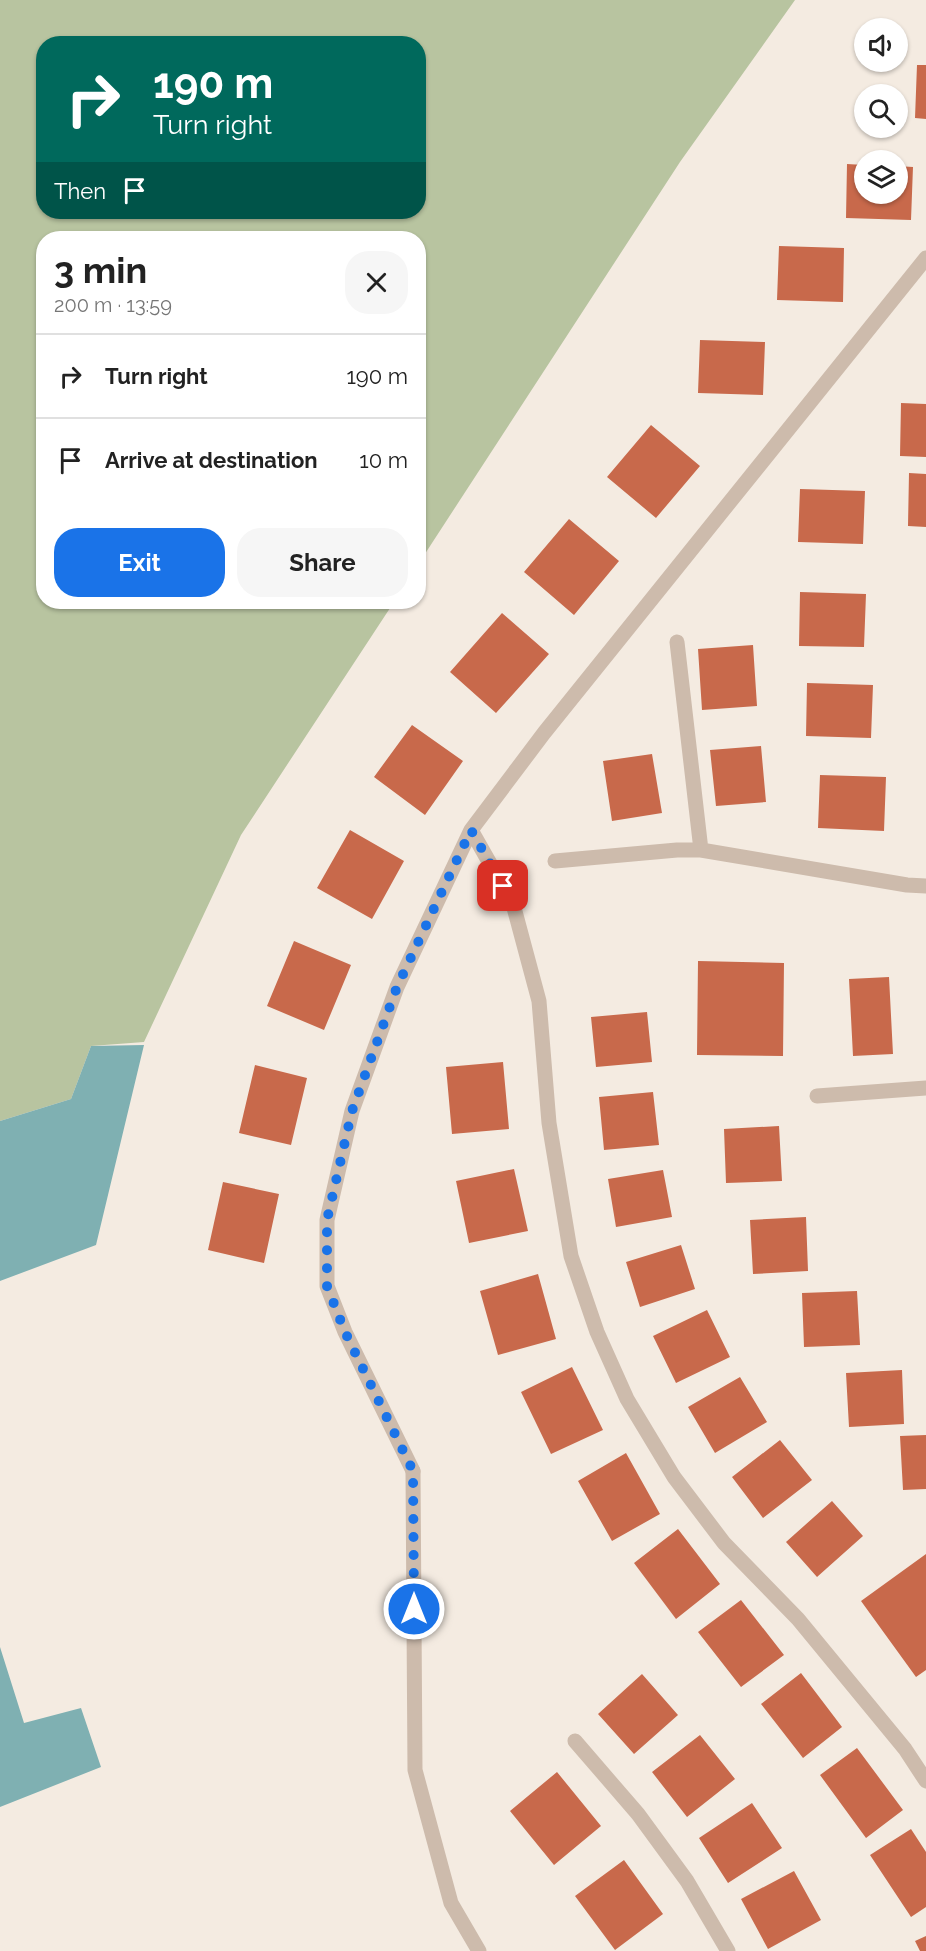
<!DOCTYPE html>
<html lang="en">
<head>
<meta charset="utf-8">
<style>
	body { margin:0; font-family:Raleway,sans-serif; background:#f6f6f6; color:#222; height:100vh; display:flex; flex-direction:column; font-size:22px; white-space:nowrap }
	* { box-sizing:border-box; margin:0 }
	p { font-size:20px; color:#767676 }
	.icon { flex:none; width:33px; height:33px; fill:none; stroke:currentColor; stroke-width:2; stroke-linecap:round; stroke-linejoin:round }
	.map { position:relative; flex:1; overflow:hidden }
	.details { position:absolute; left:36px; top:231px; width:390px; height:378px; display:flex; flex-direction:column; background:#fff; border-radius:24px; box-shadow:0 2px 4px #0004 }
	.details>* { flex:none }
	.banner { position:absolute; left:36px; top:36px; width:390px; height:183px; border-radius:24px; box-shadow:0 2px 4px #0004; background:#00695c; color:#fff; overflow:hidden }
	.tools { position:absolute; left:854px; top:18px; display:grid; gap:12px }
	.tools a { display:grid; place-items:center; width:54px; height:54px; border-radius:50%; background:#fff; box-shadow:0 2px 4px #0004; font-size:30px }
	.pin { position:absolute; display:grid; place-items:center; width:51px; height:51px; color:#fff; margin:-26px; border-radius:12px; box-shadow:0 3px 9px #0006 }
	.me { position:absolute; width:66px; margin:-33px; rotate:0deg; stroke-linejoin:round; filter:drop-shadow(0 0 4px #0008) }
	.turn { display:flex; align-items:center; gap:21px; height:126px; padding:0 18px; font-size:27px }
	.turn .icon { width:78px; height:78px; stroke-width:2.5 }
	.turn b { display:block; font-size:42px; line-height:51px }
	.then { display:flex; align-items:center; height:57px; padding:0 18px; background:#0003; gap:12px; font-size:22px }
	.round { display:grid; place-items:center; flex:none; width:63px; height:63px; border-radius:24px; background:#f6f6f6 }
	.overview { display:flex; align-items:center; justify-content:space-between; height:102px; padding:0 18px }
	h1 { font-size:36px; font-weight:700; line-height:45px }
	.cta { display:flex; gap:12px; margin-top:auto; padding:12px 18px }
	.cta a { flex:1; height:69px; border-radius:24px; background:#1a73e8; color:#fff; font-size:24px; font-weight:700; line-height:69px; text-align:center }
	.cta a+a { background:#f6f6f6; color:#222 }
	ul { padding:0; list-style:none }
	li { display:flex; align-items:center; gap:18px; height:84px; padding:0 18px; border-top:2px solid #e0e0e0 }
	li div { flex:1 }
	li b { display:block; font-size:22px }
	li em { font-style:normal }
	.map>svg:first-child { display:block }
	.green { fill:#b8c4a0; fill-rule:evenodd }
	.water { fill:#7fb0b2 }
	.building { fill:#c8694b }
	.lines { fill:none; stroke-linecap:round; stroke-linejoin:round }
	.lane { stroke:#cdbbac; stroke-width:15 }
	.street { stroke:#cdbbac; stroke-width:15 }
	.route { stroke:#1a73e8; stroke-width:10; stroke-dasharray:0 18 }
</style>
</head>
<body>
<div class="map">
<svg width="926" height="1951" viewBox="0 0 926 1951">
	<rect width="100%" height="100%" fill="#f4ebe1"/>
	<path class="green" d="M0 0H795L680 162 419 563 418 238H44V602H394L241 835 144 1042 91 1046 71 1099 0 1121ZM44 44H418V212H44Z"/>
	<path class="water" d="M144 1045 96 1245 0 1281V1121L71 1099 91 1046Z
		M0 1647 24 1723 81 1708 101 1767 0 1807Z"/>
	<path class="building" d="M917 65H926V119L915 118Z
		M847 164 864 165V194H897V166L913 167 911 220 846 218Z
		M779 246 844 248 843 302 777 300Z
		M700 340 765 342 763 395 698 393Z
		M901 403 926 404V457L900 456Z
		M651 425 700 466 656 518 607 477Z
		M909 473 926 474V527L908 526Z
		M800 489 865 491 863 544 798 542Z
		M569 519 619 561 574 615 524 572Z
		M800 592 866 594 864 647 799 646Z
		M502 613 549 654 496 713 450 672Z
		M753 645 757 706 702 710 698 649Z
		M807 683 873 685 871 738 806 736Z
		M412 725 463 761 425 815 374 777Z
		M761 746 766 802 716 806 710 750Z
		M652 754 662 813 612 821 603 761Z
		M820 775 886 777 884 831 818 828Z
		M350 830 404 861 372 919 317 888Z
		M294 941 351 965 324 1030 267 1006Z
		M698 961 784 963 783 1056 697 1055Z
		M889 977 893 1054 853 1056 849 979Z
		M647 1012 652 1062 596 1067 591 1017Z
		M503 1062 509 1129 452 1134 446 1067Z
		M255 1065 307 1078 291 1145 239 1133Z
		M653 1092 659 1145 604 1150 599 1097Z
		M779 1126 782 1181 726 1183 724 1129Z
		M514 1169 528 1231 469 1243 456 1181Z
		M663 1170 672 1217 616 1227 608 1179Z
		M223 1182 279 1194 264 1263 208 1250Z
		M806 1217 808 1271 753 1274 750 1220Z
		M681 1245 695 1289 640 1307 626 1262Z
		M538 1274 556 1339 498 1355 480 1291Z
		M857 1291 860 1345 804 1347 802 1293Z
		M707 1310 730 1357 676 1383 653 1336Z
		M572 1367 603 1430 551 1454 521 1392Z
		M902 1370 904 1424 849 1427 846 1373Z
		M740 1377 767 1422 715 1453 688 1407Z
		M926 1435V1489L903 1490 900 1436Z
		M780 1440 812 1480 763 1518 732 1477Z
		M626 1453 660 1514 612 1541 578 1481Z
		M832 1501 863 1536 817 1577 786 1542Z
		M678 1529 720 1584 676 1619 634 1563Z
		M926 1554V1670L916 1677 861 1601Z
		M741 1600 784 1655 741 1687 698 1632Z
		M801 1673 842 1727 803 1758 761 1704Z
		M642 1674 678 1715 634 1754 598 1714Z
		M700 1735 735 1779 687 1817 652 1772Z
		M857 1748 903 1810 866 1838 820 1775Z
		M557 1772 601 1826 554 1865 510 1811Z
		M752 1803 782 1848 728 1883 699 1838Z
		M911 1829 926 1852V1907L911 1917 870 1855Z
		M624 1860 663 1914 615 1950 575 1896Z
		M794 1871 821 1920 768 1949 741 1899Z
		M926 1936V1951H920L915 1941Z"/>
	<g class="lines">
		<path class="lane" d="M677 642 701 850
			M471 830 513 904 539 1001 549 1123 571 1256 597 1332 627 1399 674 1477 724 1543 798 1619 905 1749 926 1781
			M555 861 677 850H701L907 885 926 886
			M817 1096 926 1088
			M413 1471 345 1332 327 1286V1220L352 1111 397 987 471 830 544 733 926 258
			M575 1741 638 1814 687 1881 728 1951"/>
		<path class="street" d="M413 1471 415 1770 451 1903 479 1951"/>
	</g>
	<g class="lines">
		<path class="route" d="M414 1609 413 1471 345 1332 327 1286V1220L352 1111 397 987 471 830 503 886"/>
	</g>
</svg>
<div class="tools">
<a><svg class="icon" aria-label="sound" viewBox="0 0 24 24"><path d="M4 9h4l5-4v14l-5-4H4zM17 9q2 3 0 6"/></svg></a>
<a><svg class="icon" aria-label="search" viewBox="0 0 24 24"><circle cx="10" cy="10" r="6"/><path d="M15 15l6 6"/></svg></a>
<a><svg class="icon" aria-label="layers" viewBox="0 0 24 24"><path d="M12 4l9 5-9 5-9-5zM3 14l9 5 9-5"/></svg></a>
</div>
<div class="pin" style="left:503px;top:886px;background:#d93025"><svg class="icon" aria-label="arrive" viewBox="0 0 24 24"><path d="M6 21V4h12l-3 4 3 4H6"/></svg></div>
<svg class="me" style="left:414px;top:1609px" viewBox="-20 -20 40 40"><circle r="17" fill="#1a73e8" stroke="#fff" stroke-width="3"/><path d="M0-11L8 9 0 5-8 9z" fill="#fff"/></svg>
<div class="banner">
<div class="turn"><svg class="icon" aria-label="right" viewBox="0 0 24 24"><path d="M7 20v-9h11M14 6l5 5-5 5"/></svg><div><b>190 m</b>Turn right</div></div>
<div class="then">Then<svg class="icon" aria-label="arrive" viewBox="0 0 24 24"><path d="M6 21V4h12l-3 4 3 4H6"/></svg></div>
</div>
<section class="details">
<div class="overview"><div><h1>3 min</h1><p>200 m · 13:59</p></div><a class="round"><svg class="icon" aria-label="close" viewBox="0 0 24 24"><path d="M6 6l12 12M18 6L6 18"/></svg></a></div>
<ul>
<li><svg class="icon" aria-label="right" viewBox="0 0 24 24"><path d="M7 20v-9h11M14 6l5 5-5 5"/></svg><div><b>Turn right</b></div><em>190 m</em></li>
<li><svg class="icon" aria-label="arrive" viewBox="0 0 24 24"><path d="M6 21V4h12l-3 4 3 4H6"/></svg><div><b>Arrive at destination</b></div><em>10 m</em></li>
</ul>
<div class="cta"><a>Exit</a><a>Share</a></div>
</section>
</div>
</body>
</html>
